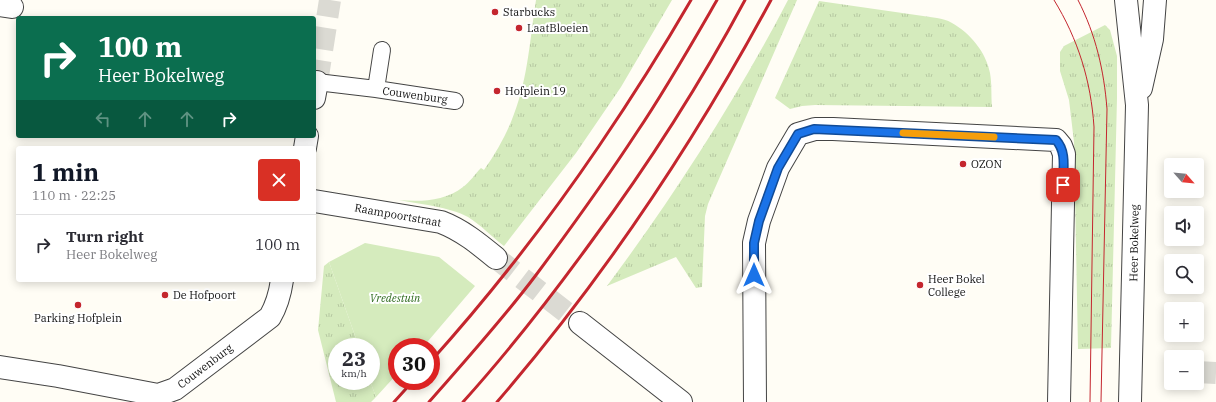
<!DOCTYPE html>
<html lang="en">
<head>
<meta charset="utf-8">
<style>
	body { margin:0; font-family:"IBM Plex Serif",serif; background:#f2f2f3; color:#2b2b33; height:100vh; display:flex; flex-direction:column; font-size:15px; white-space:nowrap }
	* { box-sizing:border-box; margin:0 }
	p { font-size:13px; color:#7c7c81 }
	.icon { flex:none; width:22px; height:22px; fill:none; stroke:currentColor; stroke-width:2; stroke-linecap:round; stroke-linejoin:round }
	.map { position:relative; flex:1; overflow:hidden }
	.details { position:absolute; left:16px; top:146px; width:300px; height:136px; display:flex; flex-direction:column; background:#fff; border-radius:4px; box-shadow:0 2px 10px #0003 }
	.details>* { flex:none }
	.guide { position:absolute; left:16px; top:16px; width:300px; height:122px; border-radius:4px; box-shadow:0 2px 10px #0003; background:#0b6e4f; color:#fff; overflow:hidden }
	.needle { width:26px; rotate:117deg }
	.fabs { position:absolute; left:1164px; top:158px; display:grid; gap:8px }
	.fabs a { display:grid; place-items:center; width:40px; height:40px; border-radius:4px; background:#fff; box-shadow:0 2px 10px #0003; font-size:20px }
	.speed { position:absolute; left:328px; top:338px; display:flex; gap:8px; font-size:20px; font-weight:700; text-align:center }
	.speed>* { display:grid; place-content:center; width:52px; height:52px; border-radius:50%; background:#fff; box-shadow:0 2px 10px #0003; line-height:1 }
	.speed small { font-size:10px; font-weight:400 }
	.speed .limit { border:6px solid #d22; background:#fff; color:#111 }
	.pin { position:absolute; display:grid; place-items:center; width:34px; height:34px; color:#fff; margin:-17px; border-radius:8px; box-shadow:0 2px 6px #0006 }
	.me { position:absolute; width:44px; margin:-22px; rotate:0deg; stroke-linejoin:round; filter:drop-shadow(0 0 3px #0008) }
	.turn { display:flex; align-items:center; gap:14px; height:84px; padding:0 16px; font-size:18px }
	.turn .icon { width:52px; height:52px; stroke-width:2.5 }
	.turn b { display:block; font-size:28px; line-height:34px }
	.lanes { display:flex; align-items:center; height:38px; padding:0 16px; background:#0003; justify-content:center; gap:20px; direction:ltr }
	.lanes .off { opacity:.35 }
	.round { display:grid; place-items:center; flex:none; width:42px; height:42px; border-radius:4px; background:#f2f2f3 }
	.summary { display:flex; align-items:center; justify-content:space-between; height:68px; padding:0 16px }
	h1 { font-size:24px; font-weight:800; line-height:30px; color:#111827 }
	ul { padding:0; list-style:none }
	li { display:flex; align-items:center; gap:12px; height:60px; padding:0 16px; border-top:1px solid #e1e1e2 }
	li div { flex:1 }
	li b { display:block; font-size:15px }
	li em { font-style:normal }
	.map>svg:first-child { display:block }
	.grass { fill:url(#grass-tufts) }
	.garden { fill:#d5ebbd }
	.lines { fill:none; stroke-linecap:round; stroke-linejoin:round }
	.pedestrian-tunnel { stroke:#dbdad3; stroke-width:22; stroke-dasharray:22 11; stroke-linecap:butt }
	.minor-tunnel { stroke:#dbdad3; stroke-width:22; stroke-dasharray:22 11; stroke-linecap:butt }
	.service-casing { stroke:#444; stroke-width:18 }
	.pedestrian-casing { stroke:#444; stroke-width:24 }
	.minor-casing { stroke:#444; stroke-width:24 }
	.tertiary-casing { stroke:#444; stroke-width:24 }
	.service { stroke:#fff; stroke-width:16 }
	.pedestrian { stroke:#fff; stroke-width:22 }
	.minor { stroke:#fff; stroke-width:22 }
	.tertiary { stroke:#fff; stroke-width:22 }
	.tram { stroke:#c4262e; stroke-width:1 }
	.rail { stroke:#c4262e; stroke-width:3 }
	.route-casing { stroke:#114b97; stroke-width:10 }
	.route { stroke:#1a73e8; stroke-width:7 }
	.slow { stroke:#f59e0b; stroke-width:7 }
	.poi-dot { fill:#c4262e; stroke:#fff; stroke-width:1.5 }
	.labels { text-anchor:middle; stroke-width:4; stroke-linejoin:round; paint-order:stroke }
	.poi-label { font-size:11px; fill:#111; stroke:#fff; text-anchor:start }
	.street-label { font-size:11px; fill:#111; stroke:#fff }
	.park-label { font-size:11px; font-style:italic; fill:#2f6b1f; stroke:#fff }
</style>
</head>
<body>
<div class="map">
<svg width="1216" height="402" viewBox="0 0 1216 402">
	<defs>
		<pattern id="grass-tufts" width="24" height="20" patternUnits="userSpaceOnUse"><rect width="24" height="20" fill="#d5ebbd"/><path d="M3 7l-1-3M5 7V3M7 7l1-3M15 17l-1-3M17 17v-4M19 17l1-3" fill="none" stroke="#b6c8a1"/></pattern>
	</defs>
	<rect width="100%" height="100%" fill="#fffdf5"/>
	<path class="grass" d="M536 0H672L621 87 576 153 504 246C492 237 481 225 468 217 450 207 419 204 399 200 421 202 445 201 463 187 470 182 475 174 481 168L484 170C496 153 507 134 514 114 528 78 530 38 536 0Z
		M788 0H797L708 204 705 216 702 287 696 288 676 257 607 286C674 196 736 100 788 0Z
		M819 1 937 18C942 19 947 20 952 23 970 33 986 52 990 73 992 84 991 96 992 107L815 105 802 106 790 109 775 98Z
		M1105 25 1110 30 1117 56V98L1111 348 1078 349 1074 142 1069 100 1060 71V52L1064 46Z
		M329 262 359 347H337V381H370L376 397 371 402H336L318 330 324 266Z"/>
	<path class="garden" d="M365 243 439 257 475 286 423 347H397V374L376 397 370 381 371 347H359L329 262Z"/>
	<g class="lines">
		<path class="pedestrian-tunnel" d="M1197 372 1216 373"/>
		<path class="minor-tunnel" d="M317 82 330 0
			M496 258 580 323"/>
		<g class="service-casing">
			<path id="service" d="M317 82 376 89 382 50
				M376 89 455 101"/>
		</g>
		<g class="pedestrian-casing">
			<path id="pedestrian" d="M0 5 12 7"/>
		</g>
		<g class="minor-casing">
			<path id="minor" d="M314 98 317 82
				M305 148 307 136
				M314 201 441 222C462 230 479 244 496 258
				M580 323 681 402
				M0 367 58 376 158 395 175 389 270 317C277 305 280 294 282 280
				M755 402 754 243 759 221 778 168 798 134 815 129H833L1056 140 1061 146 1064 154 1059 402"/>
		</g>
		<g class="tertiary-casing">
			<path id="tertiary" d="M1126 0 1137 105 1130 402
				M1141 88 1152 39 1155 0"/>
		</g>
		<use href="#service" class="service"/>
		<use href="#pedestrian" class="pedestrian"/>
		<use href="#minor" class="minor"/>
		<use href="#tertiary" class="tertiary"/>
		<path class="tram" d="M1054 0C1078 39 1091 81 1094 127L1090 402
			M1078 0C1096 35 1104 71 1107 109L1101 402"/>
		<path class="rail" d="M431 361C492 293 548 221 599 146 631 99 662 50 691 0
			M394 402 413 381
			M429 402C465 361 503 319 536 275 571 228 605 181 637 132 666 89 691 45 717 0
			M463 402C509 351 551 297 591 242 648 165 700 84 745 0
			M497 402C603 279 694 143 771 0"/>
	</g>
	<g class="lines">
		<g class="route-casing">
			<path id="route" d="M754 275V243L759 221 778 168 798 134 814 129 1056 140C1067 152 1063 169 1063 185"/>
		</g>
		<use href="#route" class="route"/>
		<path class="slow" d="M903 133 994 137"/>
	</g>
	<g class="poi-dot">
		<circle cx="495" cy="12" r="4"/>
		<circle cx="519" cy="28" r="4"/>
		<circle cx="497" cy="91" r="4"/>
		<circle cx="963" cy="164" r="4"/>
		<circle cx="920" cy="285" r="4"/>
		<circle cx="165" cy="295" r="4"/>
		<circle cx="78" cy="305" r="4"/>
	</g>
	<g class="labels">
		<g class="poi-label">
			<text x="503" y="16">Starbucks</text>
			<text x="527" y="32">LaatBloeien</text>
			<text x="505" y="95">Hofplein 19</text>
			<text x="971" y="168">OZON</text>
			<text x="928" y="283">Heer Bokel<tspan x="928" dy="13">College</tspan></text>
			<text x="173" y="299">De Hofpoort</text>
			<text x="78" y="322" text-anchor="middle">Parking Hofplein</text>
		</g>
		<g class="street-label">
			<text transform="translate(415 95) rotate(8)" y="4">Couwenburg</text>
			<text transform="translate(398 215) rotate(10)" y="4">Raampoortstraat</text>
			<text transform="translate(1134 243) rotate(-89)" y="4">Heer Bokelweg</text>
			<text transform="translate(205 366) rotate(-37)" y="4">Couwenburg</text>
		</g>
		<g class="park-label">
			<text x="395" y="302">Vredestuin</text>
		</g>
	</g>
</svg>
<div class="fabs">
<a><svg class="needle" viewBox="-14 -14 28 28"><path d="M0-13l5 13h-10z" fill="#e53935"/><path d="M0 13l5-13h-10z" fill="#7c7c81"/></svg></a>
<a><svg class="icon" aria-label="sound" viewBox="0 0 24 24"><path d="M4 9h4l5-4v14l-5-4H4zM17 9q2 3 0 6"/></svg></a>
<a><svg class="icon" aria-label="search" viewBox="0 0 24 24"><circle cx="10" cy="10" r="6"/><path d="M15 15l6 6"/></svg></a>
<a>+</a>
<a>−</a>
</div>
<div class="speed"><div>23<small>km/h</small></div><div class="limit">30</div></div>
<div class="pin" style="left:1063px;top:185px;background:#d93025"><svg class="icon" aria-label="arrive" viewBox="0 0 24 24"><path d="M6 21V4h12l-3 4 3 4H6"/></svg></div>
<svg class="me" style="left:754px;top:275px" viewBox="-20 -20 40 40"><path d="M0-17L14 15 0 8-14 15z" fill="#1a73e8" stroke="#fff" stroke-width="4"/></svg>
<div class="guide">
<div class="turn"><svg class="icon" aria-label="right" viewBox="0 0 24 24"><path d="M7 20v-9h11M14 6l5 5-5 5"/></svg><div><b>100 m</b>Heer Bokelweg</div></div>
<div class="lanes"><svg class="icon off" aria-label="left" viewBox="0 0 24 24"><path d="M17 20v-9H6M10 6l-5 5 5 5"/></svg><svg class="icon off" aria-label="ahead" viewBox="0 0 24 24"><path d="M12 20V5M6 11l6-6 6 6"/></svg><svg class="icon off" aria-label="ahead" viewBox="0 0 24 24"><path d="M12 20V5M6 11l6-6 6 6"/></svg><svg class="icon" aria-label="right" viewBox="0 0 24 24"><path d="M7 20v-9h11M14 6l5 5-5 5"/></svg></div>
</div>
<section class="details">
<div class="summary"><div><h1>1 min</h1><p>110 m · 22:25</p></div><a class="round" style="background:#d93025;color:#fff"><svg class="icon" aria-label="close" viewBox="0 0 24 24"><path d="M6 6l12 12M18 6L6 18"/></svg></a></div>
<ul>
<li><svg class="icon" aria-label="right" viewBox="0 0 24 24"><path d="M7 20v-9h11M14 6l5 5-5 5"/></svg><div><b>Turn right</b><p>Heer Bokelweg</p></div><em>100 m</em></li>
</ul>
</section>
</div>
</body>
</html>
